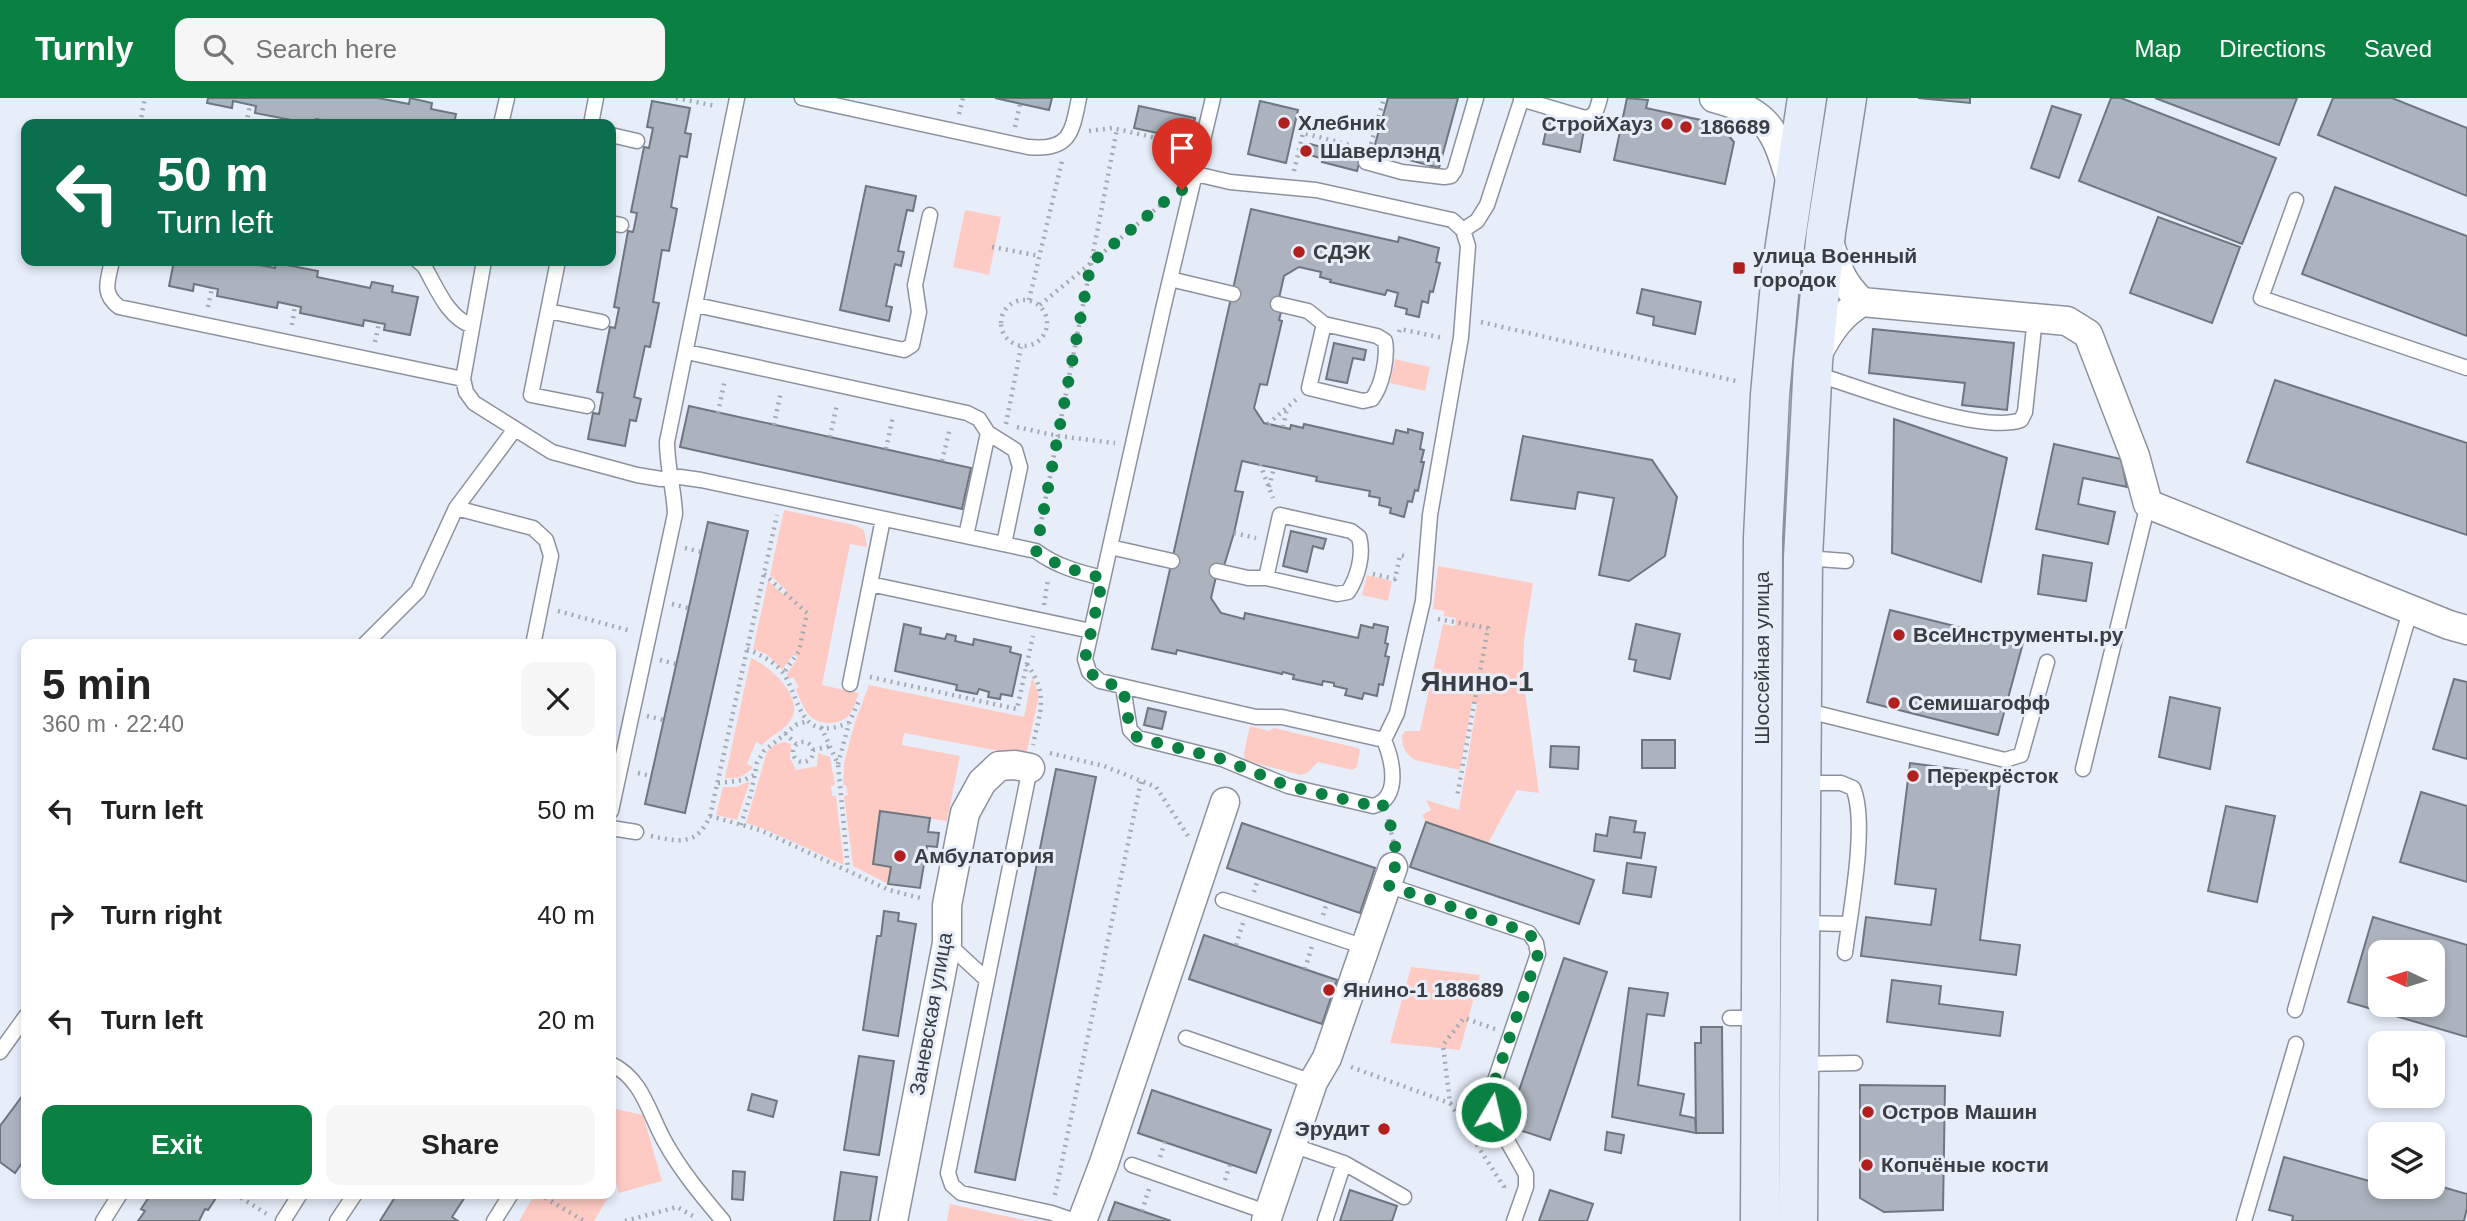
<!DOCTYPE html>
<html lang="en">
<head>
<meta charset="utf-8">
<style>
	body { margin:0; font-family:Arial,sans-serif; background:#f6f6f6; color:#222; height:100vh; display:flex; flex-direction:column; font-size:26px; white-space:nowrap }
	* { box-sizing:border-box; margin:0 }
	p { font-size:23px; color:#767676 }
	.icon { flex:none; width:38px; height:38px; fill:none; stroke:currentColor; stroke-width:2; stroke-linecap:round; stroke-linejoin:round }
	.map { position:relative; flex:1; overflow:hidden }
	.side { position:absolute; left:21px; top:541px; width:595px; height:560px; display:flex; flex-direction:column; background:#fff; border-radius:14px; box-shadow:0 4px 10px #0003 }
	.side>* { flex:none }
	.hud { position:absolute; left:21px; top:21px; width:595px; height:147px; border-radius:14px; box-shadow:0 4px 10px #0003; background:#0b6e4f; color:#fff; overflow:hidden }
	.needle { width:46px; rotate:274deg }
	.tools { position:absolute; left:2368px; top:842px; display:grid; gap:14px }
	.tools a { display:grid; place-items:center; width:77px; height:77px; border-radius:14px; background:#fff; box-shadow:0 4px 10px #0003; font-size:35px }
	.pin { position:absolute; display:grid; place-items:center; width:60px; height:60px; color:#fff; margin:-72px -30px; border-radius:50% 50% 50% 0; rotate:-45deg; box-shadow:0 0 7px #0007 }
	.pin .icon { rotate:45deg }
	.me { position:absolute; width:77px; margin:-38px; rotate:9deg; stroke-linejoin:round; filter:drop-shadow(0 0 5px #0008) }
	.turn { display:flex; align-items:center; gap:24px; height:147px; padding:0 21px; font-size:32px }
	.turn .icon { width:91px; height:91px; stroke-width:2.5 }
	.turn b { display:block; font-size:49px; line-height:60px }
	.round { display:grid; place-items:center; flex:none; width:74px; height:74px; border-radius:14px; background:#f6f6f6 }
	.summary { display:flex; align-items:center; justify-content:space-between; height:119px; padding:0 21px }
	h1 { font-size:42px; font-weight:700; line-height:52px }
	.primary-button { display:flex; gap:14px; margin-top:auto; padding:14px 21px }
	.primary-button a { flex:1; height:80px; border-radius:14px; background:#0b8043; color:#fff; font-size:28px; font-weight:700; line-height:80px; text-align:center }
	.primary-button a+a { background:#f6f6f6; color:#222 }
	ul { padding:0; list-style:none }
	li { display:flex; align-items:center; gap:21px; height:105px; padding:0 21px }
	li div { flex:1 }
	li b { display:block; font-size:26px }
	li em { font-style:normal }
	header { display:flex; align-items:center; gap:42px; box-sizing:border-box; height:98px; padding:0 35px; background:#0b8043; color:#fff }
	header strong { font-size:33px }
	nav { display:flex; gap:38px; margin-inline-start:auto; font-size:24px }
	.search { width:490px; height:63px; background:#f6f6f6; display:flex; align-items:center; gap:18px; box-sizing:border-box; padding:0 24px; border-radius:14px; color:#767676; font-size:26px }
	.map>svg:first-child { display:block }
	.green { fill:#fecbc4 }
	.building { fill:#acb3be; stroke:#707680; stroke-width:2; fill-rule:evenodd }
	.lines { fill:none; stroke-linecap:round; stroke-linejoin:round }
	.lane-casing { stroke:#8c929d; stroke-width:17 }
	.street-casing { stroke:#8c929d; stroke-width:31 }
	.secondary-casing { stroke:#8c929d; stroke-width:41 }
	.path { stroke:#a5abb4; stroke-width:4.5; stroke-dasharray:2 5; stroke-linecap:butt }
	.lane { stroke:#fff; stroke-width:14 }
	.street { stroke:#fff; stroke-width:28 }
	.secondary { stroke:#e6edfa; stroke-width:38 }
	.route { stroke:#0b8043; stroke-width:12; stroke-dasharray:0 21.6 }
	.poi-dot { fill:#b0201e; stroke:#e7eefa; stroke-width:2.5 }
	.labels { text-anchor:middle; stroke-width:6; stroke-linejoin:round; paint-order:stroke }
	.poi-label { font-size:21px; font-weight:bold; fill:#3a3d41; stroke:#e7eefa; text-anchor:start }
	.street-label { font-size:21px; fill:#3a3d41; stroke:#e7eefa }
	.district-label { font-size:28px; font-weight:bold; fill:#3a3d41; stroke:#e7eefa }
</style>
</head>
<body>
<header>
<strong>Turnly</strong>
<div class="search"><svg class="icon" aria-label="search" viewBox="0 0 24 24"><circle cx="10" cy="10" r="6"/><path d="M15 15l6 6"/></svg>Search here</div>
<nav><a>Map</a><a>Directions</a><a>Saved</a></nav>
</header>
<div class="map">
<svg width="2467" height="1123" viewBox="0 0 2467 1123">
	<rect width="100%" height="100%" fill="#e7eefa"/>
	<path class="green" d="M965 112 1001 119 989 177 953 169Z
		M1395 261 1430 269 1425 293 1390 285Z
		M784 412 854 427 864 432 867 449 850 446 822 587 859 595C856 602 854 610 850 616 841 628 818 628 809 617 803 610 799 599 796 591L799 589 793 579 789 581 787 576 798 559 793 557 782 572 768 557 753 551 768 483 784 497 786 492 770 477Z
		M1438 468 1533 485 1524 543 1523 579 1539 695 1517 692 1488 745 1426 724 1422 717 1431 712 1426 702 1459 712 1477 606 1472 605 1460 672 1415 662C1406 657 1401 647 1402 637L1405 633H1420L1443 526 1455 528 1456 520 1444 518V513L1433 511Z
		M1367 477 1392 483 1388 503 1362 497Z
		M751 560C769 567 803 598 792 620 786 632 771 637 762 647L756 644 747 666 753 669C744 679 738 681 725 680Z
		M1032 579 1039 597 1026 658 904 635 902 647 960 658 947 723 880 714 873 766 891 769 888 786 853 768 844 698 848 697 846 687H843L844 665 854 627 869 587 1024 619Z
		M1250 628 1269 633 1274 630 1358 650 1360 652 1357 669 1352 672 1318 664 1307 675 1301 677 1250 664 1245 662 1244 655Z
		M784 644 791 646 790 660 796 672 817 668 818 655 830 659 835 687 831 688 832 698H836L844 767 762 730 746 725 767 654 774 647Z
		M750 683 737 722 716 717 723 689H736Z
		M1411 869 1480 877 1460 952 1390 945Z
		M611 1010 643 1017 662 1083 619 1095 611 1065Z
		M535 1096H605L607 1101 594 1123H519Z
		M950 1106 1028 1123H947Z"/>
	<path class="building" d="M208 0H378L409 6 410 0 432 5 431 11 456 16 454 26H340L316 21 315 26H312L255 15 256 8 233 3 232 10 207 5Z
		M995 0H1052L1049 12Z
		M1388 0H1458L1439 70 1387 56 1386 61 1372 57Z
		M1627 0 1648 2 1646 10 1719 26 1734 44 1725 86 1614 62Z
		M1918 0H1970V5Z
		M2111 0H2121L2276 60 2242 146 2079 83Z
		M2155 0H2297L2279 47Z
		M2333 0H2392L2467 30V98L2318 37Z
		M652 3 690 10 685 35 691 36 687 59 680 58 671 109 677 111 669 153 662 152 653 204 659 205 650 249 645 248 634 299 641 301 636 323 630 322 625 348 588 341 593 315 599 316 603 295 597 294 610 229 615 230 619 210 614 209 628 133 633 134 634 130 637 115 631 114 644 49 649 50 653 30 647 29Z
		M1260 3 1298 12 1286 65 1248 56Z
		M1139 8 1195 20 1190 42 1134 30Z
		M2052 8 2081 17 2059 80 2031 70Z
		M1548 24 1584 32 1580 54 1543 46Z
		M1310 46 1361 59 1357 73 1322 64 1323 61 1307 56Z
		M866 88 916 98 913 113 907 112 898 153 904 154 901 168 895 166 886 208 892 209 889 223 840 212Z
		M2335 89 2467 138V238L2302 176Z
		M1251 111 1398 144 1399 139 1439 150 1436 164 1440 165 1433 194 1430 193 1428 205 1422 203 1419 219 1406 216 1407 211 1395 208 1398 195 1387 192 1385 197 1330 184 1331 182 1320 179 1321 174 1299 169 1284 178 1277 209 1282 210 1279 222 1282 223 1267 287 1260 286 1254 310 1264 325 1290 331 1291 327 1303 330 1304 326 1393 346 1396 332 1408 335V331L1423 335 1420 351 1424 352 1421 364H1424L1418 393 1415 392 1412 404 1408 403 1404 419 1390 415 1391 410 1379 407 1380 400 1369 398 1370 393 1316 383 1317 379 1242 363 1235 393 1243 394 1234 435 1223 471 1218 470 1211 500 1221 515 1244 521 1245 515 1358 540 1361 527 1373 530 1374 526 1388 529 1385 545 1388 546 1385 558 1389 559 1383 587 1379 586 1377 598 1364 595 1362 601 1345 597 1347 591 1334 588V585L1323 583 1322 587 1293 581 1294 577 1283 574 1282 576 1177 552 1176 556 1152 551Z
		M2158 119 2240 149 2212 225 2130 195Z
		M174 163H238L275 170 276 165 318 173 317 179 370 190 372 184 393 188 392 194 418 199 410 237 384 232 385 226 379 225 364 222 363 228 300 215 301 209 278 204 277 210 217 198 218 191 212 190 194 186 193 193 169 188Z
		M1642 191 1701 204 1695 236 1653 227 1654 219 1637 215Z
		M1873 231 2014 245 2007 312 1962 307 1965 285 1869 275Z
		M1334 245 1366 252 1364 262 1353 260 1347 285 1326 281Z
		M2275 282 2467 345V437L2247 364Z
		M689 308 971 370 962 411 680 349Z
		M1894 321 2007 360 1981 484 1892 455Z
		M1523 338 1652 362 1677 399 1665 458 1629 483 1599 477 1614 400 1578 394 1575 411 1511 402Z
		M2054 346 2121 361 2127 389 2083 380 2078 406 2115 414 2108 446 2036 431Z
		M708 424 748 433 685 715 645 706Z
		M1291 433 1326 441 1323 451 1313 448 1307 474 1283 468Z
		M2043 457 2092 465 2086 503 2038 496Z
		M1890 512 2023 545 1998 637 1867 604Z
		M904 526 921 530 920 536 945 541 947 536 956 538 955 543 973 547 974 541 1011 549 1010 554 1021 557 1012 598 1001 596 1000 601 988 599 989 594 979 591 977 596 956 592 957 587 895 573Z
		M1636 526 1680 536 1670 581 1634 573 1636 562 1629 561Z
		M2454 581 2467 584V661L2433 651Z
		M2170 599 2220 610 2210 671 2159 659Z
		M1148 610 1166 614 1162 631 1144 627Z
		M1642 642H1675V670H1642Z
		M1551 648 1579 649 1578 671 1550 669Z
		M1910 665 2001 677 1980 842 2020 847 2016 877 1861 858 1866 819 1931 827 1936 791 1895 786Z
		M1056 671 1096 679 1015 1082 975 1074Z
		M2421 694 2467 708V784L2400 764Z
		M2226 708 2275 718 2257 804 2208 793Z
		M880 713 930 720 928 734 939 735 937 749 927 748 920 790 888 786 891 769 873 766Z
		M1610 719 1636 723 1634 734 1645 735 1641 760 1594 753 1596 736 1607 738Z
		M1426 724 1594 782 1579 826 1410 769Z
		M1242 725 1375 770 1360 815 1227 770Z
		M1627 765 1656 769 1651 799 1623 795Z
		M884 813 899 815 898 823 916 826 898 938 863 932 877 838H881Z
		M2373 819 2467 847V939L2348 904ZM2380 854H2432V906H2380Z
		M1204 837 1337 882 1322 926 1189 881Z
		M1564 860 1607 874 1550 1042 1507 1028Z
		M1892 882 1941 888 1939 906 2003 914 2000 938 1887 924Z
		M1629 890 1668 895 1664 918 1647 916 1638 987 1684 996 1680 1017 1695 1020 1696 1035 1612 1019Z
		M1701 929H1722L1723 1035H1696L1695 945H1701Z
		M859 958 894 963 879 1057 844 1052Z
		M1860 987 1945 988 1943 1112 1884 1114 1860 1100Z
		M1152 992 1271 1032 1256 1075 1138 1035Z
		M26 993V1059L15 1075 0 1064V1028Z
		M752 996 777 1003 773 1019 748 1012Z
		M1607 1034 1624 1037 1621 1055 1605 1052Z
		M2284 1059 2380 1086V1088H2390L2427 1099 2432 1086 2467 1096V1110L2464 1123H2292L2293 1118 2269 1112Z
		M733 1073 745 1074 743 1102 732 1101Z
		M841 1074 877 1079 870 1123H834Z
		M1350 1092 1397 1108 1392 1123H1340Z
		M1550 1092 1593 1106 1587 1123H1539Z
		M151 1096H215L213 1098 216 1100 208 1112 205 1111 199 1123H138L145 1113 141 1111Z
		M397 1096H476L473 1100 467 1096 452 1119 458 1123H380Z
		M1115 1104 1142 1113 1171 1123H1108Z"/>
	<g class="lines">
		<g class="lane-casing">
			<path id="lane" d="M802 0 1028 49C1070 53 1072 35 1079 0
				M1521 1 1585 20C1597 18 1597 10 1600 0
				M501 26 507 0
				M591 26 596 0
				M611 37 637 43
				M1366 64 1402 74 1444 79 1451 78 1455 72 1476 0
				M1196 76 1230 84 1316 92 1452 122 1463 132 1468 148 1461 239 1430 417 1423 503 1397 615 1384 642 1282 619H1256L1100 583 1089 574 1085 561 1163 211 1213 0
				M2296 102 2261 200 2467 270
				M611 125 621 127
				M1463 132 1477 123 1487 107 1522 0
				M112 163C108 183 101 195 119 209L463 281
				M418 163 424 168C437 190 447 219 472 228
				M484 163 463 281 466 294 474 305 552 354 637 377 661 381 680 379 701 382 1036 453C1056 468 1078 474 1103 480
				M558 163 531 297 587 308
				M1170 181 1233 196
				M1278 206 1308 213 1324 226 1377 238 1385 243C1388 260 1382 288 1372 301L1363 303 1309 290 1324 226
				M696 207 904 252 912 247 919 214 915 187 930 117
				M548 213 602 224
				M687 254 967 315 979 321 988 335 966 438
				M1813 275C1859 289 1980 337 2021 322L2025 314 2035 220
				M988 335 1015 352 1020 369 1004 446
				M456 410 533 430 546 442 551 458 534 542
				M1110 449 1172 463
				M1805 460 1846 463
				M1217 473 1248 480H1266L1337 496 1348 494C1358 479 1364 456 1359 439L1351 433 1280 417 1266 480
				M870 486 1091 533
				M365 546 418 493 456 410 515 331
				M850 586 883 421
				M1123 589 1130 632 1138 640 1222 661 1288 688 1373 708C1401 701 1393 663 1384 642
				M1804 612 2005 662 2021 657 2047 564
				M1030 670 948 1075 952 1087 961 1095 1052 1115 1075 1123
				M2083 671 2148 406
				M1802 685H1841L1853 690C1868 724 1850 816 1845 855
				M611 713 675 416C674 391 667 369 667 344L737 0
				M611 730 636 734
				M1387 787 1529 835 1536 845 1538 856 1489 1000 1491 1014 1526 1076V1089L1514 1123
				M1223 802 1365 849
				M1802 825 1849 826
				M947 845 987 882
				M2295 912 2411 510
				M1730 920H1760
				M1186 940 1313 984
				M0 954 26 918
				M611 966C643 981 649 1016 665 1044 681 1073 702 1098 723 1123
				M1801 966 1855 965
				M1292 1047 1344 1065 1404 1099
				M1132 1067 1269 1115
				M103 1123 120 1096
				M283 1123 300 1096
				M337 1123 355 1096
				M494 1123 511 1096
				M1325 1123 1344 1065
				M2244 1123 2296 946"/>
		</g>
		<g class="street-casing">
			<path id="street" d="M1714 0C1770 15 1775 32 1791 84
				M1829 143C1836 168 1842 186 1862 204
				M1818 255C1830 233 1840 217 1862 204L2067 223 2088 236 2135 358 2148 406 2449 527 2467 532
				M893 1123 947 845V807L965 715 982 684 999 668 1015 667 1030 670
				M1082 1123 1104 1065 1225 704
				M1266 1123 1313 984 1327 960 1393 769"/>
		</g>
		<g class="secondary-casing">
			<path id="secondary" d="M1760 1123 1763 440 1770 297 1781 174 1807 0
				M1798 1123 1803 460 1813 264 1826 134 1847 0"/>
		</g>
		<path class="path" d="M676 0 716 8
			M959 16 963 0
			M520 23 535 26
			M140 26 145 0
			M246 26 250 7
			M333 26V24
			M1015 29 1020 6
			M1089 33 1112 30 1184 46
			M1371 46 1384 0
			M1294 73 1303 35 1358 49
			M992 149 1040 158
			M1001 225a23 23 0 1 1 46 0a23 23 0 1 1-46 0Z
			M1029 202 1062 63
			M1040 207 1169 100
			M208 209 212 190
			M1481 224 1740 284
			M292 227 295 208
			M1399 234 1400 231 1443 240
			M375 244 379 225
			M718 315 725 281
			M1006 326 1021 249
			M1268 326 1298 300
			M774 327 781 293
			M1017 329 1058 338 1115 345
			M1283 329 1287 311
			M830 339 837 306
			M886 351 893 318
			M942 363 950 330
			M1260 366 1273 400
			M1269 389 1274 370
			M1039 435 1117 31
			M1234 435 1256 440
			M685 450 701 454
			M764 476 807 515 799 553 783 576
			M1373 476 1395 481 1400 457 1408 459
			M672 506 688 510
			M1044 507 1048 481
			M558 513 631 533
			M1438 521 1488 530 1457 699
			M747 551C761 557 775 564 784 576 801 604 800 645 848 625
			M660 562 676 566
			M1027 566C1049 597 1040 613 1033 647
			M870 579 1017 611 1033 538
			M647 618 663 622
			M821 629 838 666 848 771
			M785 635 796 646
			M793 654a10 10 0 1 1 20 0a10 10 0 1 1-20 0Z
			M813 652 831 648
			M1050 655 1104 668 1156 689 1188 738
			M838 666 849 625 860 601
			M638 675 651 678
			M718 685 744 682 754 677
			M710 718 760 732 889 792 924 801
			M1388 721 1394 746
			M741 727 751 695 757 665 764 653 796 627 808 623
			M651 738C679 744 697 748 710 718L777 417
			M1254 794 1258 781
			M1323 817 1327 804
			M1236 847 1243 825
			M1305 871 1312 848
			M1495 931 1464 920 1443 947 1450 1005 1504 1089 1503 1092
			M1351 969 1474 1014
			M1160 1059 1165 1044
			M1225 1082 1230 1066
			M235 1096 267 1116
			M539 1096 584 1123
			M1055 1097 1141 683
			M1142 1113 1149 1091
			M625 1123 677 1109 693 1118"/>
		<use href="#lane" class="lane"/>
		<use href="#street" class="street"/>
		<use href="#secondary" class="secondary"/>
	</g>
	<g class="lines">
		<path class="route" d="M1182 92 1164 104 1091 165 1036 453C1056 468 1078 474 1103 480L1085 561C1092 584 1102 584 1123 589L1130 632 1138 640 1222 661 1288 688 1373 708 1382 705 1390 725 1398 762 1387 787 1529 835 1536 845 1538 856 1489 1000 1491 1014"/>
	</g>
	<g class="poi-dot">
		<circle cx="1284" cy="25" r="7"/>
		<circle cx="1667" cy="26" r="7"/>
		<circle cx="1686" cy="29" r="7"/>
		<circle cx="1306" cy="53" r="7"/>
		<circle cx="1299" cy="154" r="7"/>
		<rect x="1732" y="163" width="14" height="14" rx="3.5"/>
		<circle cx="1899" cy="537" r="7"/>
		<circle cx="1894" cy="605" r="7"/>
		<circle cx="1913" cy="678" r="7"/>
		<circle cx="900" cy="758" r="7"/>
		<circle cx="1329" cy="892" r="7"/>
		<circle cx="1868" cy="1014" r="7"/>
		<circle cx="1384" cy="1031" r="7"/>
		<circle cx="1867" cy="1067" r="7"/>
	</g>
	<g class="labels">
		<g class="poi-label">
			<text x="1298" y="32">Хлебник</text>
			<text x="1653" y="33" text-anchor="end">СтройХауз</text>
			<text x="1700" y="36">186689</text>
			<text x="1320" y="60">Шаверлэнд</text>
			<text x="1313" y="161">СДЭК</text>
			<text x="1753" y="165">улица Военный<tspan x="1753" dy="24">городок</tspan></text>
			<text x="1913" y="544">ВсеИнструменты.ру</text>
			<text x="1908" y="612">Семишагофф</text>
			<text x="1927" y="685">Перекрёсток</text>
			<text x="914" y="765">Амбулатория</text>
			<text x="1343" y="899">Янино-1 188689</text>
			<text x="1882" y="1021">Остров Машин</text>
			<text x="1370" y="1038" text-anchor="end">Эрудит</text>
			<text x="1881" y="1074">Копчёные кости</text>
		</g>
		<g class="street-label">
			<text transform="translate(1762 560) rotate(-90)" y="7">Шоссейная улица</text>
			<text transform="translate(931 916) rotate(-80)" y="7">Заневская улица</text>
		</g>
		<g class="district-label">
			<text x="1477" y="593">Янино-1</text>
		</g>
	</g>
</svg>
<div class="tools">
<a><svg class="needle" viewBox="-14 -14 28 28"><path d="M0-13l5 13h-10z" fill="#e53935"/><path d="M0 13l5-13h-10z" fill="#767676"/></svg></a>
<a><svg class="icon" aria-label="sound" viewBox="0 0 24 24"><path d="M4 9h4l5-4v14l-5-4H4zM17 9q2 3 0 6"/></svg></a>
<a><svg class="icon" aria-label="layers" viewBox="0 0 24 24"><path d="M12 4l9 5-9 5-9-5zM3 14l9 5 9-5"/></svg></a>
</div>
<div class="pin" style="left:1182px;top:92px;background:#d93025"><svg class="icon" aria-label="arrive" viewBox="0 0 24 24"><path d="M6 21V4h12l-3 4 3 4H6"/></svg></div>
<svg class="me" style="left:1491px;top:1014px" viewBox="-20 -20 40 40"><circle r="17" fill="#0b8043" stroke="#fff" stroke-width="3"/><path d="M0-11L8 9 0 5-8 9z" fill="#fff"/></svg>
<div class="hud">
<div class="turn"><svg class="icon" aria-label="left" viewBox="0 0 24 24"><path d="M17 20v-9H6M10 6l-5 5 5 5"/></svg><div><b>50 m</b>Turn left</div></div>
</div>
<section class="side">
<div class="summary"><div><h1>5 min</h1><p>360 m · 22:40</p></div><a class="round"><svg class="icon" aria-label="close" viewBox="0 0 24 24"><path d="M6 6l12 12M18 6L6 18"/></svg></a></div>
<ul>
<li><svg class="icon" aria-label="left" viewBox="0 0 24 24"><path d="M17 20v-9H6M10 6l-5 5 5 5"/></svg><div><b>Turn left</b></div><em>50 m</em></li>
<li><svg class="icon" aria-label="right" viewBox="0 0 24 24"><path d="M7 20v-9h11M14 6l5 5-5 5"/></svg><div><b>Turn right</b></div><em>40 m</em></li>
<li><svg class="icon" aria-label="left" viewBox="0 0 24 24"><path d="M17 20v-9H6M10 6l-5 5 5 5"/></svg><div><b>Turn left</b></div><em>20 m</em></li>
</ul>
<div class="primary-button"><a>Exit</a><a>Share</a></div>
</section>
</div>
</body>
</html>
